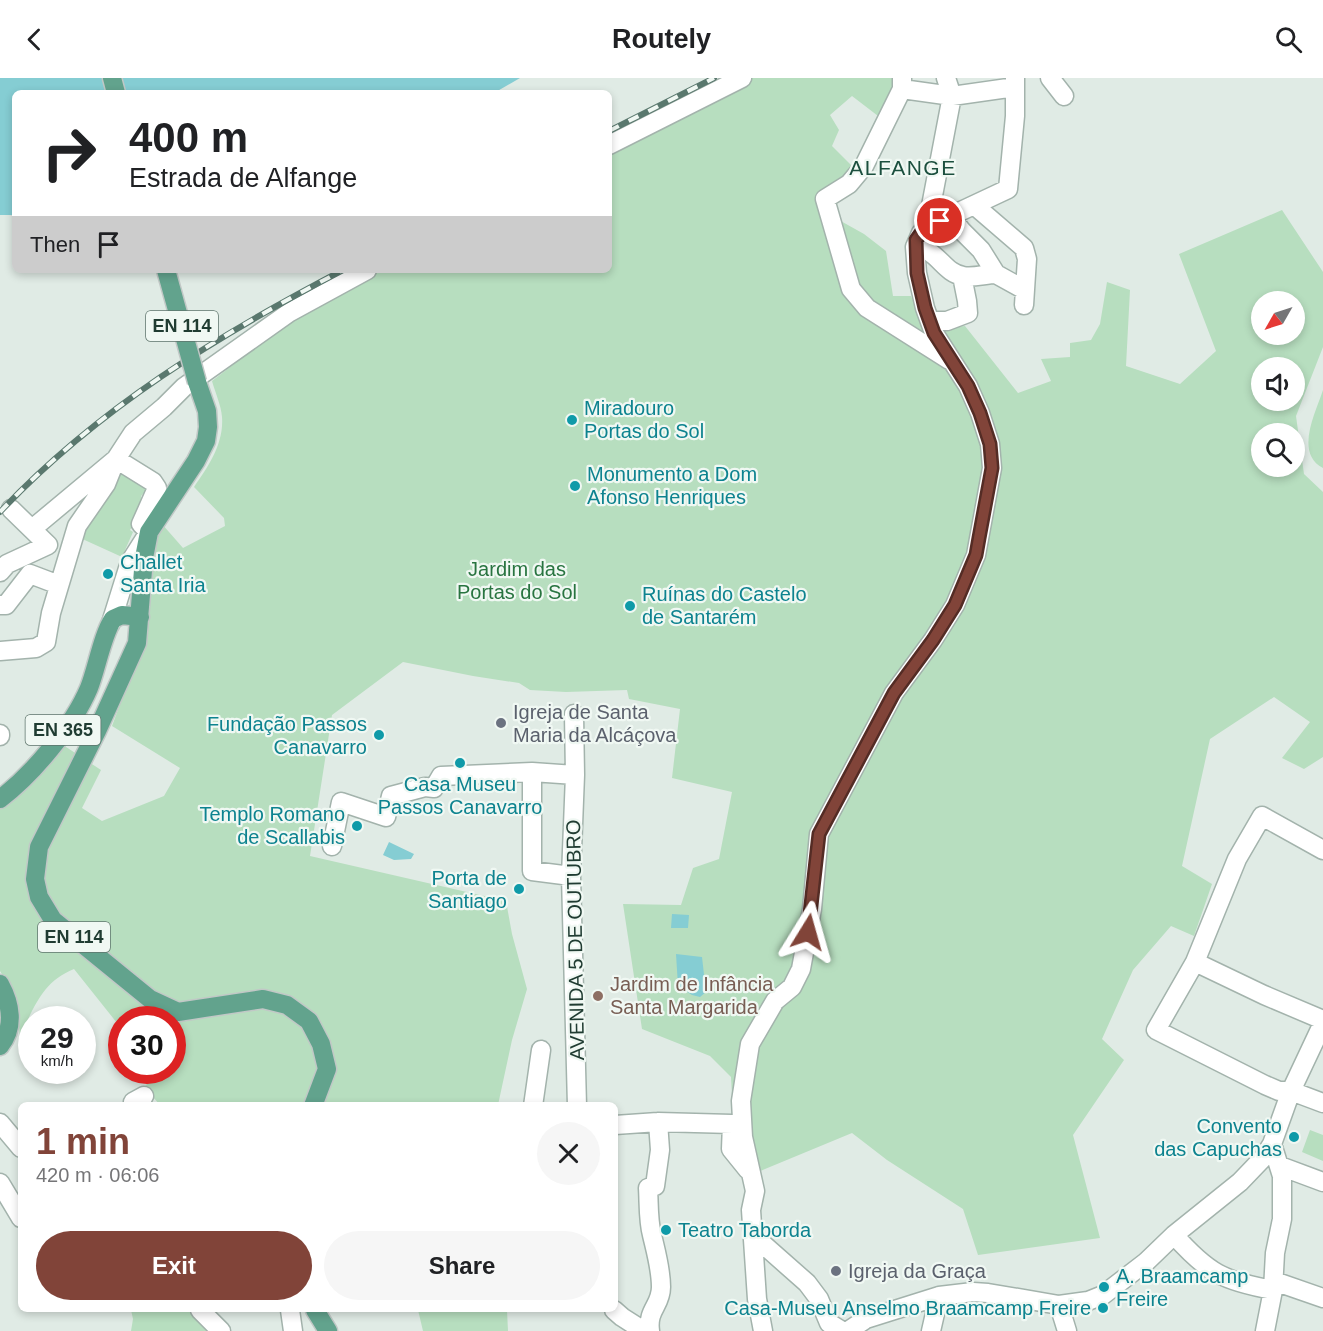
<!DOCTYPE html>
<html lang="en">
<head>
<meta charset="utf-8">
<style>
	body { margin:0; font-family:Arial,sans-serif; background:#f6f6f6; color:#202124; height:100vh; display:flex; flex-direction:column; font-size:22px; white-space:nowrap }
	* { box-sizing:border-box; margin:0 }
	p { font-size:20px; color:#757577 }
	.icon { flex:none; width:33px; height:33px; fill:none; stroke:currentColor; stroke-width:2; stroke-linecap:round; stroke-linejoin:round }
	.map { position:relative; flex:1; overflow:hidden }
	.drawer { position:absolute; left:18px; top:1024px; width:600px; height:210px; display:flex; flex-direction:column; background:#fff; border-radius:9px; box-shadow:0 3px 9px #0003 }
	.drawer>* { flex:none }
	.banner { position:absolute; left:12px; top:12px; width:600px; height:183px; border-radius:9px; box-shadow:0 3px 9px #0003; background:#fff; color:#202124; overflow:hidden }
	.needle { width:39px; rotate:231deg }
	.buttons { position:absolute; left:1251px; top:213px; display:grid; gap:12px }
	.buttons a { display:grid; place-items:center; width:54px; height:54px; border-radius:50%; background:#fff; box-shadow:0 3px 9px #0003; font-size:30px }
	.speed { position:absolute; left:18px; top:928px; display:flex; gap:12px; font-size:30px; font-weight:700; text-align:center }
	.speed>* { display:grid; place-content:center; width:78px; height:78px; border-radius:50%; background:#fff; box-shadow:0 3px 9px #0003; line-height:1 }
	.speed small { font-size:15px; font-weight:400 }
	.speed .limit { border:9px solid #d22; background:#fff; color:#111 }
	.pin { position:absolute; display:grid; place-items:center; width:51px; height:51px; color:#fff; margin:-26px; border:3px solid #fff; border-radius:50%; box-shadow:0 2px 6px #0007 }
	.me { position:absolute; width:66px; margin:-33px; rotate:8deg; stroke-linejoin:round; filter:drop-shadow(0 0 4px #0008) }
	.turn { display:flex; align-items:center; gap:21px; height:126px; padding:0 18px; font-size:27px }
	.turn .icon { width:78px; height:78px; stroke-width:2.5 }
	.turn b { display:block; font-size:42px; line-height:51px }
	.then { display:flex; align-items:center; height:57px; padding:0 18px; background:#0003; gap:12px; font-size:22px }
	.round { display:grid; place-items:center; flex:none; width:63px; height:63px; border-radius:32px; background:#f6f6f6 }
	.overview { display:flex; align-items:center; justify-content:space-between; height:102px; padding:0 18px }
	h1 { font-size:36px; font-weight:600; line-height:45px; color:#814439 }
	.button { display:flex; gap:12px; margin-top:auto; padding:12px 18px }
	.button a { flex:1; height:69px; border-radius:36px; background:#814439; color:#fff; font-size:24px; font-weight:600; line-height:69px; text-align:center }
	.button a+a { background:#f6f6f6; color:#202124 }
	header { display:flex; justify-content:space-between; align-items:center; height:78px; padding:0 18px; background:#fff; font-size:27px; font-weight:600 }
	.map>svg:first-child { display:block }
	.green { fill:#b7debf; fill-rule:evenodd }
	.water { fill:#85cdd3 }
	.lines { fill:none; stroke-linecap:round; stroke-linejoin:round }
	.minor-casing { stroke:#a3b3ac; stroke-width:21 }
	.major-casing { stroke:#c1c8c6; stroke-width:21 }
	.minor { stroke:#fff; stroke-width:18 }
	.major { stroke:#62a38d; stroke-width:18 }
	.rail-casing { stroke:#5a786e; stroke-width:6 }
	.rail { stroke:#f0f8f3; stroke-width:4; stroke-dasharray:11; stroke-linecap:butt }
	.major-bridge-casing { stroke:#c1c8c6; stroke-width:21; stroke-linecap:butt }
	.major-bridge { stroke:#62a38d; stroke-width:18 }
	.route-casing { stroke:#542c25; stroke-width:15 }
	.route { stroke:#814439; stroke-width:10 }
	.culture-dot { fill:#0f9aa8; stroke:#f0f8f3; stroke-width:2 }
	.worship-dot { fill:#6b7280; stroke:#f0f8f3; stroke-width:2 }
	.education-dot { fill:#8d6e63; stroke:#f0f8f3; stroke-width:2 }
	.labels { text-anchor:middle; stroke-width:4.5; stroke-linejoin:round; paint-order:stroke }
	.shield { fill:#f0f8f3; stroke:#5e746c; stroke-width:1.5 }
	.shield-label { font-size:18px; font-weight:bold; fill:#203c32 }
	.culture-label { font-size:20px; fill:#0d838f; stroke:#f0f8f3; text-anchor:start }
	.park-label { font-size:20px; fill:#287440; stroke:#f0f8f3 }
	.worship-label { font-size:20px; fill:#5b616d; stroke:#f0f8f3; text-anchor:start }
	.street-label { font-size:20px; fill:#203c32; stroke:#f0f8f3 }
	.education-label { font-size:20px; fill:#785e54; stroke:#f0f8f3; text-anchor:start }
	.neighbourhood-label { font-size:21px; letter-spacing:1.5px; fill:#1b4f3e; stroke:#f0f8f3 }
</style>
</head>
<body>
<header><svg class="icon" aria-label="back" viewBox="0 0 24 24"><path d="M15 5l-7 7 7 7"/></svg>Routely<svg class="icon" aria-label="search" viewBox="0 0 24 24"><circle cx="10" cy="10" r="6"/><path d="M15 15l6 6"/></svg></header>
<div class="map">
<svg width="1323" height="1253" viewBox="0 0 1323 1253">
	<rect width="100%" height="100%" fill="#e0ebe5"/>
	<path class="green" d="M751 0H896L882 41 852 18 830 37 839 52 832 68 855 91 826 113 830 137 864 156 886 173 893 218H911L920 238 946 250 965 248 1018 315 1051 303 1041 281 1070 279V265L1091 262 1100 246 1107 204 1130 212 1126 288 1180 306 1216 273 1179 176 1282 132 1323 194V269L1296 338 1304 396 1323 414V679L1304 691 1282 680 1310 644 1274 619 1210 661 1182 788 1212 806 1194 858 1171 848 1133 892 1102 961 1124 982 1073 1057 1100 1160 978 1177 963 1131 887 1082 852 1055 758 1094 726 1076 733 1035 731 999 710 978 642 951 623 826 681 827 693 790 719 781 732 714 672 700 680 631 629 621 627 612 566 614 530 612 519 605 473 598 403 584 332 637 310 778 506 823 512 856 527 911 512 962 498 1027H160L144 1009 153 1000V993H172V942H122L121 950 74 891C42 904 35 928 20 958 18 935 13 913 0 893V730L12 721 60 665 101 692 82 730 102 743 164 718 180 690 112 648 130 599 151 468 162 446 183 470 225 448 224 440 194 409C208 389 224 366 222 339 221 327 215 314 212 303L322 218 372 192H609V71ZM1262 224H1294V256H1262ZM1262 290H1294V322H1262ZM1262 356H1294V388H1262Z
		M1323 312V390C1294 375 1316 334 1323 312Z
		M126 391 148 411 141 418 144 429 130 452 133 454 122 479 78 459 104 413Z
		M1310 1052 1323 1057V1083L1302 1074Z
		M131 1232H190L209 1253H131L133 1241Z
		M418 1232H507L508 1253H423Z"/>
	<path class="water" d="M0 0H520L494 15H15V137H0Z
		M389 764 414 776 411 781 394 782 383 777Z
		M672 836 689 837 688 850H671Z
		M676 876 702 879 706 914 700 919 692 917 678 908Z"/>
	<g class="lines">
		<g class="minor-casing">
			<path id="minor" d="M902 0V11L864 88 849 106 825 121 851 211 867 230 949 282
				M1050 0 1064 18
				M902 11 952 18 1015 9
				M609 67 742 0
				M974 127 1024 170 1027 181 1024 227
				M950 138 962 153 981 172 996 196 1025 212
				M927 149 952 18 946 0
				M915 169C938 171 943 195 963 198 973 200 986 196 996 196
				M930 243H947L968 235 967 223 962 198
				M32 451 116 381 153 404 157 410 141 446 149 454 130 484 111 545
				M0 494 7 486 48 467 11 431
				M0 527H6L30 496 59 507
				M0 573 36 570 46 564 51 535 77 448 106 406 116 381 133 355 164 329 184 309 290 234 367 192
				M574 636 575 697 571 798 577 1028
				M0 656V658
				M532 694V793L571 798
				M332 768 341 724 386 739 391 718 425 709 434 710 441 698 532 694 575 697
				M1323 772 1262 738 1237 781 1195 884 1156 952 1265 1007 1279 1013H1291L1323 1025
				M1195 884 1264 917 1323 942
				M133 1024 144 1018
				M533 1028 541 972
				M0 1045 21 1070
				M615 1047 658 1044 732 1046 731 1071 748 1092
				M1280 1088 1323 1104
				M0 1105 21 1140
				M1174 1157C1208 1195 1223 1203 1273 1212
				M754 1162 765 1168 807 1205 819 1221 829 1245 842 1253
				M1274 1203 1323 1220
				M1059 1227 1067 1253
				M200 1232 221 1253
				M290 1232 293 1253
				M614 1232 622 1239 644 1253
				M650 1253C647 1231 661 1228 661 1209 661 1191 656 1174 652 1157 648 1142 649 1125 648 1110L655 1108 660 1072 658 1044
				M763 1253 757 1221 751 1132 755 1113 743 1059 741 1023 750 966 775 923 792 909 801 891 812 831 819 756 894 615 933 562 955 527 976 477 992 390 990 366 980 335 968 308 934 255 925 230 917 195 915 169 921 155 927 149 1008 111 1015 38V0
				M848 1253 866 1241 939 1218 973 1214 988 1215 1059 1227 1088 1223 1103 1217 1146 1184 1174 1157 1240 1104 1264 1079 1272 1066 1291 1013 1323 945
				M931 1253 939 1218
				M1265 1253 1273 1212 1275 1175 1282 1141V1098L1272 1066"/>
		</g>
		<g class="major-casing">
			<path id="major" d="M112 0 116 15
				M197 304 207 333 208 349 206 363 196 383 149 454 144 480 137 565 97 653 39 769 35 801 39 819 53 842 150 921 178 934 263 921 287 927 309 943 321 966 327 991 313 1028
				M0 721C33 696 73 648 89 610 97 590 102 558 113 541L122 537 140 539
				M0 906C11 926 15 949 0 968
				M315 1232 328 1253"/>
		</g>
		<use href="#minor" class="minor"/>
		<use href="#major" class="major"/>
		<g class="rail-casing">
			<path id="rail" d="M609 53 714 0
				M0 434C98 330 217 258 343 192"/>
		</g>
		<use href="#rail" class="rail"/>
		<g class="major-bridge-casing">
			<path id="major-bridge" d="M166 192 197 304"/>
		</g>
		<use href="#major-bridge" class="major-bridge"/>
	</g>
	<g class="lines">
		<g class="route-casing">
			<path id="route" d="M808 854 819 756 894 615 933 562 955 527 976 477 979 460 992 390 990 366 980 335 968 308 934 255 925 230 917 195 916 162 924 151 940 143"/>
		</g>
		<use href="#route" class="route"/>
	</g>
	<g class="culture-dot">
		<circle cx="572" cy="342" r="6"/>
		<circle cx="575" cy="408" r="6"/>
		<circle cx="108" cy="496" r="6"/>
		<circle cx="630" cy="528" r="6"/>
		<circle cx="379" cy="657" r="6"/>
		<circle cx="460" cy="685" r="6"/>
		<circle cx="357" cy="748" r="6"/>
		<circle cx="519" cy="811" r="6"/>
		<circle cx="1294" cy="1059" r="6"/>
		<circle cx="666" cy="1152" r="6"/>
		<circle cx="1104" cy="1209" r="6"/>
		<circle cx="1103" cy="1230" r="6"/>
	</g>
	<g class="worship-dot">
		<circle cx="501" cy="645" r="6"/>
		<circle cx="836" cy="1193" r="6"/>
	</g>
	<circle class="education-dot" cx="598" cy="918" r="6"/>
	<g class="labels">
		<g class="shield">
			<rect x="146" y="233" width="72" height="30" rx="4.5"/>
			<rect x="25.5" y="637" width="75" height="30" rx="4.5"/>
			<rect x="38" y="844" width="72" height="30" rx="4.5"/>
		</g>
		<g class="shield-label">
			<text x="182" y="254">EN 114</text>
			<text x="63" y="658">EN 365</text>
			<text x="74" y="865">EN 114</text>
		</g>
		<g class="culture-label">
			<text x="584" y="337">Miradouro<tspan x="584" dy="23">Portas do Sol</tspan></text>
			<text x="587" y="403">Monumento a Dom<tspan x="587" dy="23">Afonso Henriques</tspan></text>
			<text x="120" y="491">Challet<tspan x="120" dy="23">Santa Iria</tspan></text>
			<text x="642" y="523">Ruínas do Castelo<tspan x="642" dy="23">de Santarém</tspan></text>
			<text x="367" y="653" text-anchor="end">Fundação Passos<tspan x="367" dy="23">Canavarro</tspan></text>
			<text x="460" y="713" text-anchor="middle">Casa Museu<tspan x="460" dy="23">Passos Canavarro</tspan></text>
			<text x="345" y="743" text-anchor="end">Templo Romano<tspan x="345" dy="23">de Scallabis</tspan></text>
			<text x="507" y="807" text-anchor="end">Porta de<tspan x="507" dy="23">Santiago</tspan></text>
			<text x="1282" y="1055" text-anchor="end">Convento<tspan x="1282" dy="23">das Capuchas</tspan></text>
			<text x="678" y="1159">Teatro Taborda</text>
			<text x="1116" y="1205">A. Braamcamp<tspan x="1116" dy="23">Freire</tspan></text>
			<text x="1091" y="1237" text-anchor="end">Casa-Museu Anselmo Braamcamp Freire</text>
		</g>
		<g class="park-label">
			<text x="517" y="498">Jardim das<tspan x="517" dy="23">Portas do Sol</tspan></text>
		</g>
		<g class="worship-label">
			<text x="513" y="641">Igreja de Santa<tspan x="513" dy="23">Maria da Alcáçova</tspan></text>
			<text x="848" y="1200">Igreja da Graça</text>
		</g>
		<g class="street-label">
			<text transform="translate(575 862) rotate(-91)" y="7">AVENIDA 5 DE OUTUBRO</text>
		</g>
		<g class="education-label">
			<text x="610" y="913">Jardim de Infância<tspan x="610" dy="23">Santa Margarida</tspan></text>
		</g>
		<g class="neighbourhood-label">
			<text x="903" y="97">ALFANGE</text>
		</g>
	</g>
</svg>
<div class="buttons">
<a><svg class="needle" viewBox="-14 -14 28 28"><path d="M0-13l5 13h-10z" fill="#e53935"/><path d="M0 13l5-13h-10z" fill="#757577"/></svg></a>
<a><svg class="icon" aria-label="sound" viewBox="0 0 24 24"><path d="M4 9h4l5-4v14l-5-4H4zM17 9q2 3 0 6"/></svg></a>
<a><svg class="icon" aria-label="search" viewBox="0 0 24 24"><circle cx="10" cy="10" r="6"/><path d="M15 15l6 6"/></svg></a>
</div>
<div class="speed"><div>29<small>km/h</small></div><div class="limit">30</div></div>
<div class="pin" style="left:940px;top:143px;background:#d93025"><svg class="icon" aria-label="arrive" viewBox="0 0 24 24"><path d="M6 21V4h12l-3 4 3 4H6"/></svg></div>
<svg class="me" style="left:808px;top:854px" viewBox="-20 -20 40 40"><path d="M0-17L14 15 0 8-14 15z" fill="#814439" stroke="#fff" stroke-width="4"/></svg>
<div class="banner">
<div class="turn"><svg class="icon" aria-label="right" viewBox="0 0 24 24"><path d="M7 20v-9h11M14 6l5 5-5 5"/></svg><div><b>400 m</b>Estrada de Alfange</div></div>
<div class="then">Then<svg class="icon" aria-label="arrive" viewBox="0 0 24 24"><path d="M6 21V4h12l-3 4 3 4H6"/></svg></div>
</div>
<section class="drawer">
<div class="overview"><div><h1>1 min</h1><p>420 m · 06:06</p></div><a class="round"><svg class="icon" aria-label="close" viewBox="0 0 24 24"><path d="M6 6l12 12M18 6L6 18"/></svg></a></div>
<div class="button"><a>Exit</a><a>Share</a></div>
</section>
</div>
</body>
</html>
